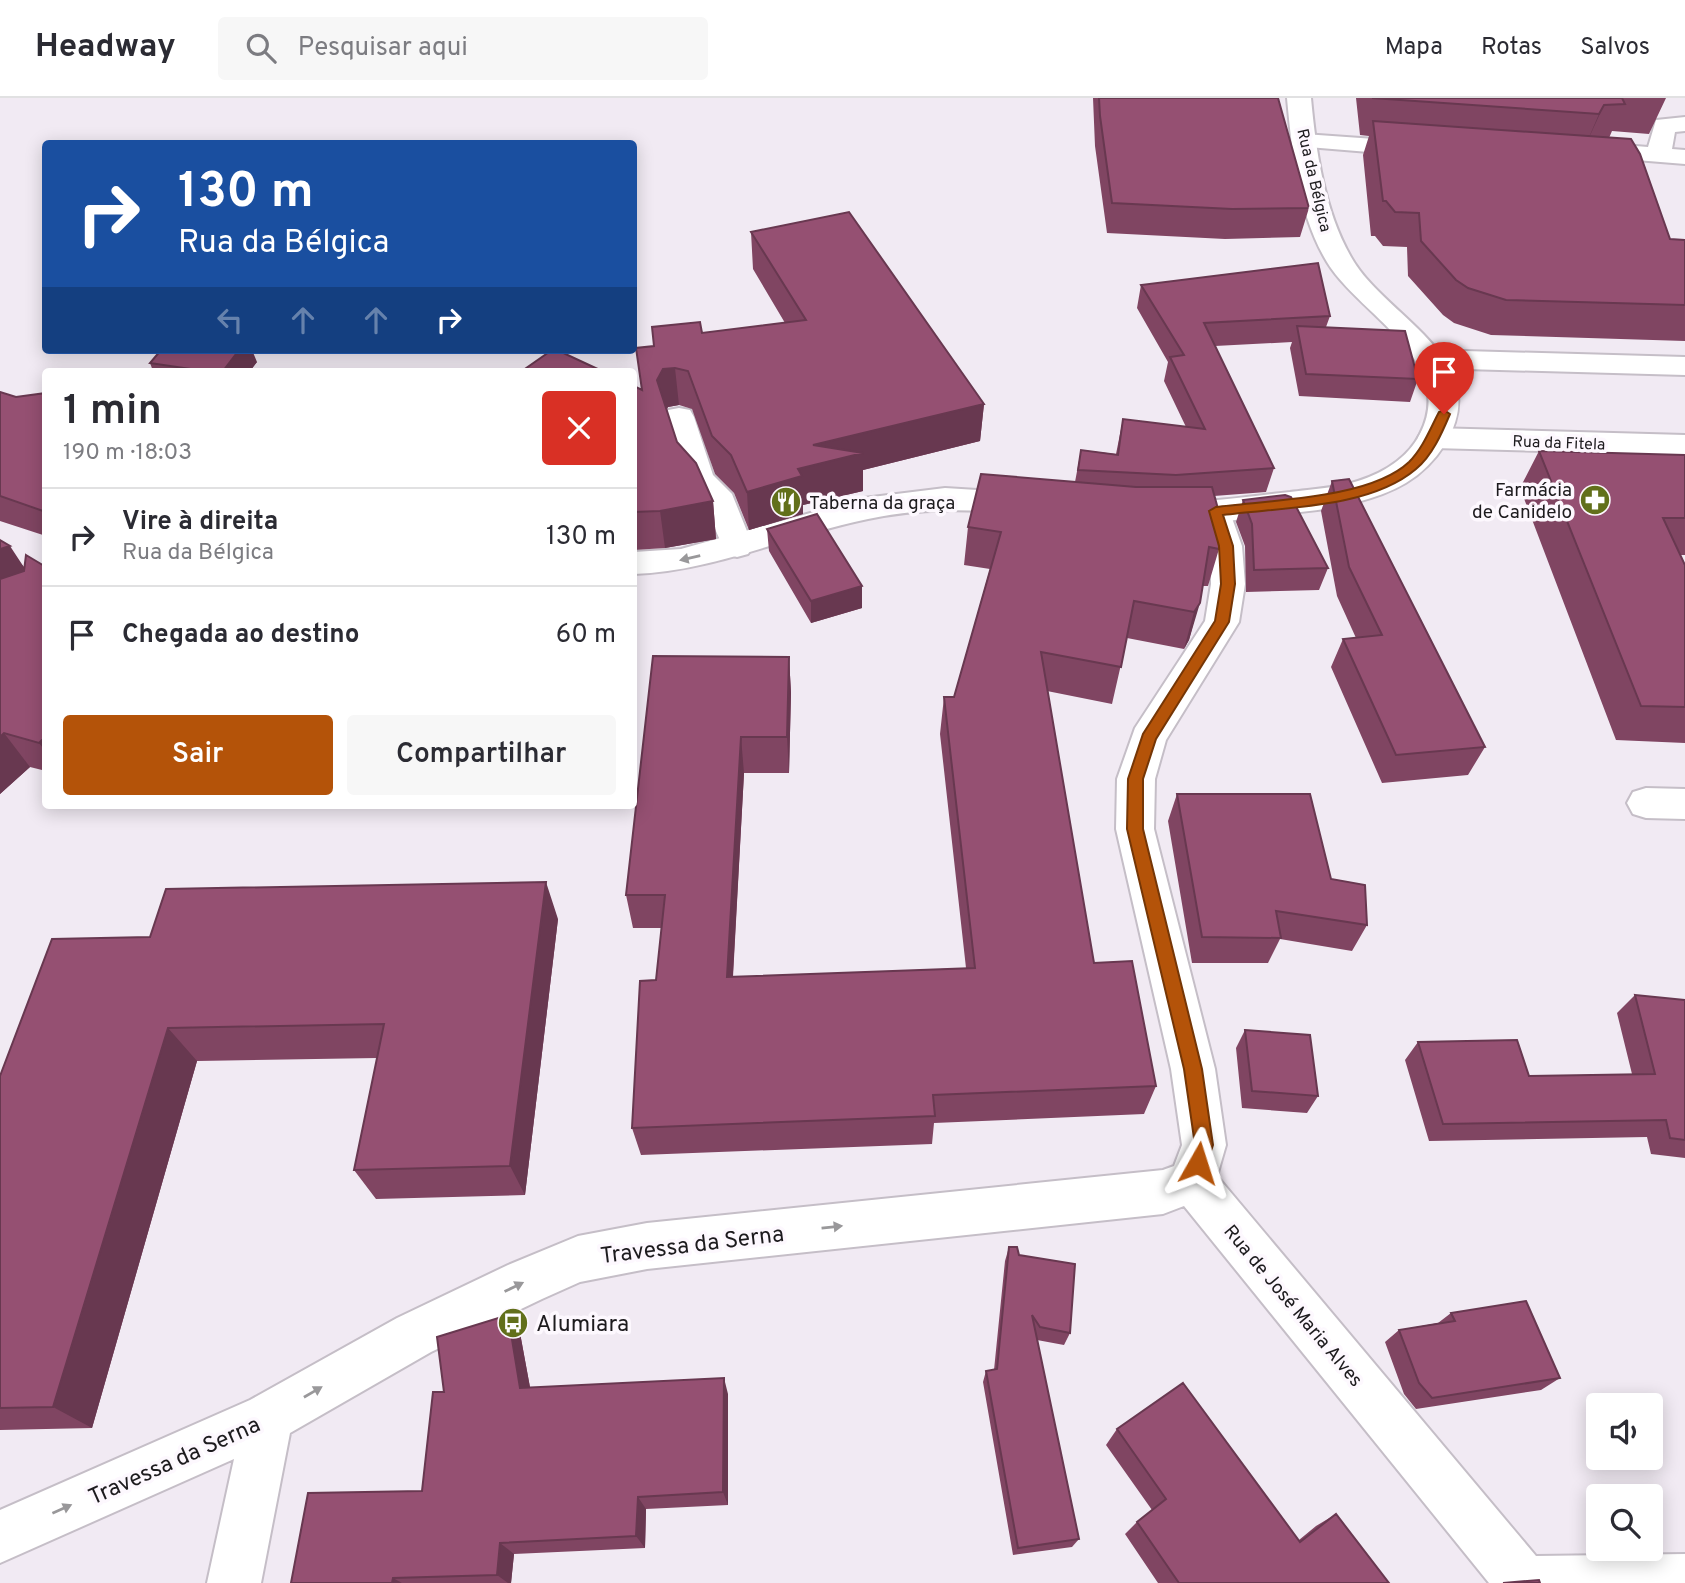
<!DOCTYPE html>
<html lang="pt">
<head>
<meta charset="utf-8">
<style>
	body { margin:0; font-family:Overpass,sans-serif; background:#f7f7f7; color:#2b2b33; height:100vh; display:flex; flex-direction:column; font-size:26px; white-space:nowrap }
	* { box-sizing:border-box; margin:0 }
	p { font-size:23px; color:#7c7c81 }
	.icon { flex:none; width:38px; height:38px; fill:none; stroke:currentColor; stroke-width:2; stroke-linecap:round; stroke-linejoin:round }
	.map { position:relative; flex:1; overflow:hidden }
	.panel { position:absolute; left:42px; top:270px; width:595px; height:441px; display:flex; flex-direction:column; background:#fff; border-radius:7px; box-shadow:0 4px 18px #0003 }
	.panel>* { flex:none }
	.guide { position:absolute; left:42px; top:42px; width:595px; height:214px; border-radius:7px; box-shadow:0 4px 18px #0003; background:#1a4fa0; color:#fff; overflow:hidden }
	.fabs { position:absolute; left:1586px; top:1295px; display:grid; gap:14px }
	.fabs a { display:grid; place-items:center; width:77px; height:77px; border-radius:7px; background:#fff; box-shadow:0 4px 18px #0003; font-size:35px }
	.pin { position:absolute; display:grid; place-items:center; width:60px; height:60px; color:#fff; margin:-72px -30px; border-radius:50% 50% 50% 0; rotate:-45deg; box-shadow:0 0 7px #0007 }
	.pin .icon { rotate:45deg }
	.me { position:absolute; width:77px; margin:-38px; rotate:6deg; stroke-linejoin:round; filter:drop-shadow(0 0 5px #0008) }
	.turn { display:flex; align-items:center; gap:24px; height:147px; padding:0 21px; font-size:32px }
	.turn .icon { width:91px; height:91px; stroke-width:2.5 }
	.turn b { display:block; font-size:49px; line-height:60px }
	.lanes { display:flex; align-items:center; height:66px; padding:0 21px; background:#0003; justify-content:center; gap:35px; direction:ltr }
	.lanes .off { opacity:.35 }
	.round { display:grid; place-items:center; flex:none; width:74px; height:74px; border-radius:7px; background:#f7f7f7 }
	.overview { display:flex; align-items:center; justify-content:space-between; height:119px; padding:0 21px }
	h1 { font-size:42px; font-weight:600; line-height:52px }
	.button { display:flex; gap:14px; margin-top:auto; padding:14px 21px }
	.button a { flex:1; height:80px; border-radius:7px; background:#b45309; color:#fff; font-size:28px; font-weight:600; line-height:80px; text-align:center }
	.button a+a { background:#f7f7f7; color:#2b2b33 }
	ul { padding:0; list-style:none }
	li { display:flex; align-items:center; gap:21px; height:98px; padding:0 21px; border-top:2px solid #e1e1e2 }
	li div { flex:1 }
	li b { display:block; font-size:26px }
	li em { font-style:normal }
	header { display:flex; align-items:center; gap:42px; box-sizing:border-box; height:98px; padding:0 35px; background:#fff; border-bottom:2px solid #e1e1e2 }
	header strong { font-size:33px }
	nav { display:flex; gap:38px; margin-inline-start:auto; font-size:24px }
	.search { width:490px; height:63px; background:#f7f7f7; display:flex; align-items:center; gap:18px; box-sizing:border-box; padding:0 24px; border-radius:7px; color:#7c7c81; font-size:26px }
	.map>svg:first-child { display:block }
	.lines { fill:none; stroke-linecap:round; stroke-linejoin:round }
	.minor-casing { stroke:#c5bec7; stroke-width:4 }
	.major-casing { stroke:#c5bec7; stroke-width:4 }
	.minor { fill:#fff; fill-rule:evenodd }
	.major { fill:#fff; fill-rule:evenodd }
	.wall { fill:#804562 }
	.shaded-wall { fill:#683850 }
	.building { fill:#955072; stroke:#683850; stroke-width:2 }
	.oneway { fill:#99989a }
	.route { fill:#b45309; stroke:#753606; stroke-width:2 }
	.labels { text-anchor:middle; stroke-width:7; stroke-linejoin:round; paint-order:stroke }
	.far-street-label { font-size:16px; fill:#1d1b1e; stroke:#fdf8fe }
	.poi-label { font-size:19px; fill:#1d1b1e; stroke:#fdf8fe; text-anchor:end }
	.street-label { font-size:19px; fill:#1d1b1e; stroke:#fdf8fe }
	.near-street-label { font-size:23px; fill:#1d1b1e; stroke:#fdf8fe }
	.near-poi-label { font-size:23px; fill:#1d1b1e; stroke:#fdf8fe; text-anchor:start }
</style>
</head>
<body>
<header>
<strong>Headway</strong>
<div class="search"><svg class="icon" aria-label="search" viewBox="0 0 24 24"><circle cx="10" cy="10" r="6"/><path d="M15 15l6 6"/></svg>Pesquisar aqui</div>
<nav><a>Mapa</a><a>Rotas</a><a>Salvos</a></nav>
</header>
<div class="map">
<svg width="1685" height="1485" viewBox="0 0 1685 1485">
	<rect width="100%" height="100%" fill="#f1eaf3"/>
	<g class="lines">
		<g class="minor-casing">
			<path id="minor" d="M1685 19V33L1675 34 1672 51 1685 52V66L1587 58 1578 56 1575 51 1578 46 1587 44 1648 49 1656 22Z
				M1304 36 1417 44 1426 46 1429 51 1426 56 1417 58 1296 48 1292 43 1296 38Z
				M1429 252 1685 259V277L1429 270 1419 267 1415 261 1419 255Z
				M679 310 690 312 694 319 713 377 732 396 753 448 748 456 737 459 726 456 702 401 684 381 664 319 668 312Z
				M1433 330 1685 337V357L1433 350 1422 347 1418 340 1422 333Z
				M1216 402 1227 406 1242 448 1245 486 1239 524 1166 642 1155 681 1154 731 1215 971 1226 1047 1217 1078 1536 1458 1685 1456V1485H1489L1184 1108 1163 1116 647 1171 580 1184 542 1201 431 1254 290 1335 261 1485H207L234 1361 0 1465V1412L250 1302 397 1220 508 1167 578 1138 647 1125 1163 1072 1174 1068 1182 1047 1171 971 1116 731 1117 681 1135 630 1205 523 1211 486 1210 448 1200 413 1205 406Z
				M1646 690 1685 691V721L1646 720 1633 716 1627 705 1633 694Z"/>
		</g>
		<g class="major-casing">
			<path id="major" d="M1287 0H1311C1316 53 1324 112 1351 159 1384 219 1497 261 1445 346 1423 381 1393 395 1354 405 1325 413 1295 414 1265 418 1230 422 1188 432 1154 422L1149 415 1154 408C1171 403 1189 404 1206 403 1234 401 1262 397 1290 394 1313 391 1337 390 1358 383 1383 375 1408 360 1420 336 1458 262 1359 217 1327 164 1298 116 1292 54 1287 0Z
				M945 390 1028 395 1039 398 1044 405 1039 412 1028 415C971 412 925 409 868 421 788 437 716 473 634 476V454L681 451 864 400Z"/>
		</g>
		<use href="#minor" class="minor"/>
		<use href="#major" class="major"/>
	</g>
	<path class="wall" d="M1093 0H1278L1309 110 1300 139 1225 141 1107 135 1095 48Z
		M1356 0H1666L1649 36 1612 33 1609 40 1670 141 1685 142V243L1491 237 1454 225 1443 217 1408 178 1407 149 1383 148 1375 138H1371L1363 57 1369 38 1360 37Z
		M751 134 984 306 980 343 863 372V393L803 407V416L749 432 734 395 715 376 692 311 679 307 668 309 666 312 677 344 713 403 716 441 665 450 634 452V288L641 292 702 235 785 225 753 171Z
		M1141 187 1330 218 1326 229 1418 281 1410 304 1299 298 1290 250 1292 244 1215 248 1274 370 1266 394 1214 398 1219 451 1208 488H1203L1189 542 1184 551 1127 540 1112 606 1047 593 1094 865 1156 988 1144 1016 934 1025 932 1046 641 1057 632 1030 656 882 662 830H633L626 797 789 559 791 595 789 675H744L733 879 966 870 940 636 944 599H954L990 471 964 467 968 429 1075 384 1081 352 1116 356 1123 321 1186 329 1164 283 1168 264 1137 210Z
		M257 264 250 273H153L150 265Z
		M0 294 16 299 46 295V438L0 423Z
		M1539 353 1685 357V457H1680L1685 467V645L1616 642 1520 390Z
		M1332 383 1485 649 1468 677 1382 685 1331 569 1343 541 1356 540 1337 498 1321 413Z
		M1243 402 1328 470 1319 492 1246 494 1245 448 1236 424Z
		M767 431 862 488V510L811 525 769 453Z
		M0 442 24 469H46V673L30 669 0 696Z
		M1177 696 1331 781 1367 827 1352 853 1280 841 1268 865H1192L1168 723Z
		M558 821 525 1097 376 1101 354 1072 377 960 197 963 92 1330 0 1332V978L150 839Z
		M1635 897 1685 902V1060L1651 1056 1647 1039 1429 1043 1405 962 1418 944 1529 978 1632 976 1617 915Z
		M1245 932 1318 998 1307 1015 1242 1010 1236 950Z
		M1009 1149 1019 1157 1070 1235 1064 1247 1037 1242 1079 1441 1072 1449 1013 1457 983 1284 986 1273 994 1272 1005 1163Z
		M1451 1215 1560 1280 1541 1292 1416 1311 1404 1296 1385 1244 1399 1232 1438 1225Z
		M520 1235 530 1289 728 1296V1407L646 1411 645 1450 514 1456 511 1485H291L422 1393 444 1294Z
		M1117 1331 1299 1442 1316 1428 1336 1416 1389 1485H1158L1125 1436 1137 1424 1152 1412 1106 1347Z"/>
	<path class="shaded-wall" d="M1604 7 1587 44 1583 53 1599 16Z
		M239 252H252L257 264 250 273H223Z
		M675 270 679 307 668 309 662 320 657 282 663 271Z
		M984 306 980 343 863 372V393L803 407V416L749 432 747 394 798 371 813 347Z
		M713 403 716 441 665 450 660 413Z
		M10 448 33 483 0 496V451Z
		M862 488V510L811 525V503Z
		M1200 505 1189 542 1184 551 1194 514Z
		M789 559 791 595 789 675 787 639Z
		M4 635 30 669 0 696V639Z
		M741 639 744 675 731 910 727 879Z
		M42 642 46 646V654L39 645Z
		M546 784 558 821 525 1097 510 1068Z
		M168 930 197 963 92 1330 53 1309Z
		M508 1217 520 1235 533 1306 520 1290Z
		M724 1280 728 1296V1407L723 1394Z
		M638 1399 646 1411 645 1450 636 1438Z
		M500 1445 514 1456 511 1485H508L497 1477Z
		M393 1480 402 1485H392Z"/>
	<path class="building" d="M1099 0H1278L1309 110 1232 111 1112 105 1100 18Z
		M1372 0H1622L1625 6 1604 7 1599 16Z
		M1373 23 1631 41 1640 56 1670 141 1685 142V207L1506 202 1468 190 1456 182 1421 143 1419 115 1395 114 1386 103H1383Z
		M849 114 984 306 813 347 863 355 798 371 802 378 747 394 731 357 712 338 688 273 675 270 663 271 657 282 677 344 696 365 713 403 660 413 634 414V288L642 292 636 250 654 248 652 229 700 224 702 235 806 222 751 134Z
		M1318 165 1330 218 1204 225 1274 370 1176 377 1078 372 1081 352 1118 357 1123 321 1205 331 1170 259 1184 257 1141 187Z
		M1297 228 1405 233 1418 281 1306 276Z
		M161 252H239L223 273H204L150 265Z
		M552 252H557L602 273H522Z
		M0 294 16 299 46 295V414L0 398Z
		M1539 353 1685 357V420H1663L1685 467V609L1641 608Z
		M981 376 1136 389H1212L1218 411 1219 451 1209 449 1200 505 1194 514 1134 503 1121 569 1041 554 1094 865 1132 863 1156 988 933 997 935 1018 632 1030 640 883 656 882 665 797H626L653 558 789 559 787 639H741L727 879 975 870 944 599H954L1001 434 968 429Z
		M1349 381 1485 649 1396 657 1343 541 1382 537 1349 469 1332 383Z
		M1285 397 1291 399 1328 470 1254 472 1252 426 1243 402Z
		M817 416 862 488 811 503 767 431Z
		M0 442 10 448 0 451Z
		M26 457 46 469V642H42L39 645 4 635 0 639V481L24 473Z
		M1177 696H1310L1331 781 1365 787 1367 827 1276 813 1281 840 1202 839Z
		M546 784 510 1068 354 1072 384 926 168 930 53 1309 0 1310V978L52 841 150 839 166 791Z
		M1635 897 1685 902V1042L1670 1040 1666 1022 1443 1026 1418 944 1517 942 1529 978 1655 976Z
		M1245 932 1310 937 1318 998 1252 993Z
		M1009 1149H1017L1019 1157 1075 1166 1070 1235 1040 1229 1032 1217 1079 1441 1018 1450 986 1273 997 1271Z
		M1526 1203 1560 1280 1432 1300 1419 1285 1399 1232 1455 1223 1451 1215Z
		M508 1217 520 1290 724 1280 723 1394 638 1399 636 1438 500 1445 497 1477 393 1480 392 1485H291L308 1395 422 1393 433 1294H444L437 1239Z
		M1183 1285 1300 1444 1336 1416 1389 1485H1179L1137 1424 1166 1401 1117 1331Z
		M1539 1482 1540 1485H1503Z"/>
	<defs><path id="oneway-solid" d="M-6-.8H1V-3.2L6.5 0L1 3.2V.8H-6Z" transform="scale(1.75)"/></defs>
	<g class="oneway">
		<use href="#oneway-solid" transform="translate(690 460) rotate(167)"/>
		<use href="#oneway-solid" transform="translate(832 1129) rotate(-6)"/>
		<use href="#oneway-solid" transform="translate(514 1189) rotate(-26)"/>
		<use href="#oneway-solid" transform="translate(313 1294) rotate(-30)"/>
		<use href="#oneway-solid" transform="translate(62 1411) rotate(-24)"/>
	</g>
	<path class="route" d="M1444 312 1450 316C1442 335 1432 358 1416 371 1369 411 1282 409 1223 417L1233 448 1235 486 1229 524 1156 641 1143 681V731L1202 971 1213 1047 1205 1072 1198 1074 1192 1072 1189 1065 1195 1047 1184 971 1127 731 1128 681 1143 636 1215 523 1221 486 1219 448 1209 413 1216 409C1269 402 1370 401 1409 364 1423 350 1430 331 1439 314Z"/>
	<defs>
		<g id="pharmacy-disc" transform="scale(1.575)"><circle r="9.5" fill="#62701b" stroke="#fdf8fe"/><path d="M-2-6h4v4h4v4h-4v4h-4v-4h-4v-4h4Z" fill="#fff"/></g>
		<g id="restaurant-disc" transform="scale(1.575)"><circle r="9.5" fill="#62701b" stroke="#fdf8fe"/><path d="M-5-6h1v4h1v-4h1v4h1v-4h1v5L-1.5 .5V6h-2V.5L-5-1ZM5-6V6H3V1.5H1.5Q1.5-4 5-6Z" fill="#fff"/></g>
		<g id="bus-disc" transform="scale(1.575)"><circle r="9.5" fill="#62701b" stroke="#fdf8fe"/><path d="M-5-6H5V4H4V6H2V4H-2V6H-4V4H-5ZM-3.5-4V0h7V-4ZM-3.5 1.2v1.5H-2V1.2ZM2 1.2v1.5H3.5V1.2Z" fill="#fff"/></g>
	</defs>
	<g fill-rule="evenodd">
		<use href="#pharmacy-disc" x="1595" y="402"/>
		<use href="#restaurant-disc" x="786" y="404"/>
		<use href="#bus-disc" x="513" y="1225"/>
	</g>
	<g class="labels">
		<g class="far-street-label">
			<text transform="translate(1315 82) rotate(77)" y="6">Rua da Bélgica</text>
			<text transform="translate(1559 344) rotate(2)" y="6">Rua da Fitela</text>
		</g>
		<g class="poi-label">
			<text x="1572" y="398">Farmácia<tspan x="1572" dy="22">de Canidelo</tspan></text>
			<text x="809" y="411" text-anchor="start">Taberna da graça</text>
		</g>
		<g class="street-label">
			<text transform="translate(1294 1207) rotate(50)" y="7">Rua de José Maria Alves</text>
		</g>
		<g class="near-street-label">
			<text transform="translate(692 1146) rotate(-7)" y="8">Travessa da Serna</text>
			<text transform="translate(174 1362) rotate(-24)" y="8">Travessa da Serna</text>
		</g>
		<g class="near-poi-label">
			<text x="536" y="1233">Alumiara</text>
		</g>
	</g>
</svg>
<div class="fabs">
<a><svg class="icon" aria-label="sound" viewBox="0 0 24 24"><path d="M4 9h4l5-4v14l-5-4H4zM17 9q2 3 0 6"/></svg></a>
<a><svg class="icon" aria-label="search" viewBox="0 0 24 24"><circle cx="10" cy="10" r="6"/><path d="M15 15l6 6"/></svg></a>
</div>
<div class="pin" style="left:1444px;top:316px;background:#d93025"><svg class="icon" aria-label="arrive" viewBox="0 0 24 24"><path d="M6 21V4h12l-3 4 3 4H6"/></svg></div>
<svg class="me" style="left:1198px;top:1065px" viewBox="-20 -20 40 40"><path d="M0-17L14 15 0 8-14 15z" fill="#b45309" stroke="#fff" stroke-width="4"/></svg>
<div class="guide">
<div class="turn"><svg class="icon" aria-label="right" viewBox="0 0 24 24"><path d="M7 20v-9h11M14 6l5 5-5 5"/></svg><div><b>130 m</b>Rua da Bélgica</div></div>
<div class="lanes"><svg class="icon off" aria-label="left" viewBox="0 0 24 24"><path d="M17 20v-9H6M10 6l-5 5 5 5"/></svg><svg class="icon off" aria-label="ahead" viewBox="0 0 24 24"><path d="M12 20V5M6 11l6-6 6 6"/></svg><svg class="icon off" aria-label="ahead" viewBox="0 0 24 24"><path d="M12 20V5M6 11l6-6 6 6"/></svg><svg class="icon" aria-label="right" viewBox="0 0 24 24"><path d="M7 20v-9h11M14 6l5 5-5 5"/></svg></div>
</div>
<section class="panel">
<div class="overview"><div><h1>1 min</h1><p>190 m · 18:03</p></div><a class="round" style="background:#d93025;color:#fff"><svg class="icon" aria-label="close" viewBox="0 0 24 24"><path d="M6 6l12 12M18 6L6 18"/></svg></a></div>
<ul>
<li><svg class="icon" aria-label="right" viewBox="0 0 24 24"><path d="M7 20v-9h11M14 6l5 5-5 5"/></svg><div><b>Vire à direita</b><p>Rua da Bélgica</p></div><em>130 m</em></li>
<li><svg class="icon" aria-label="arrive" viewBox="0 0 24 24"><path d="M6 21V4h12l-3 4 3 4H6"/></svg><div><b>Chegada ao destino</b></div><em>60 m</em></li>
</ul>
<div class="button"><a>Sair</a><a>Compartilhar</a></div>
</section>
</div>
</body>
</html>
